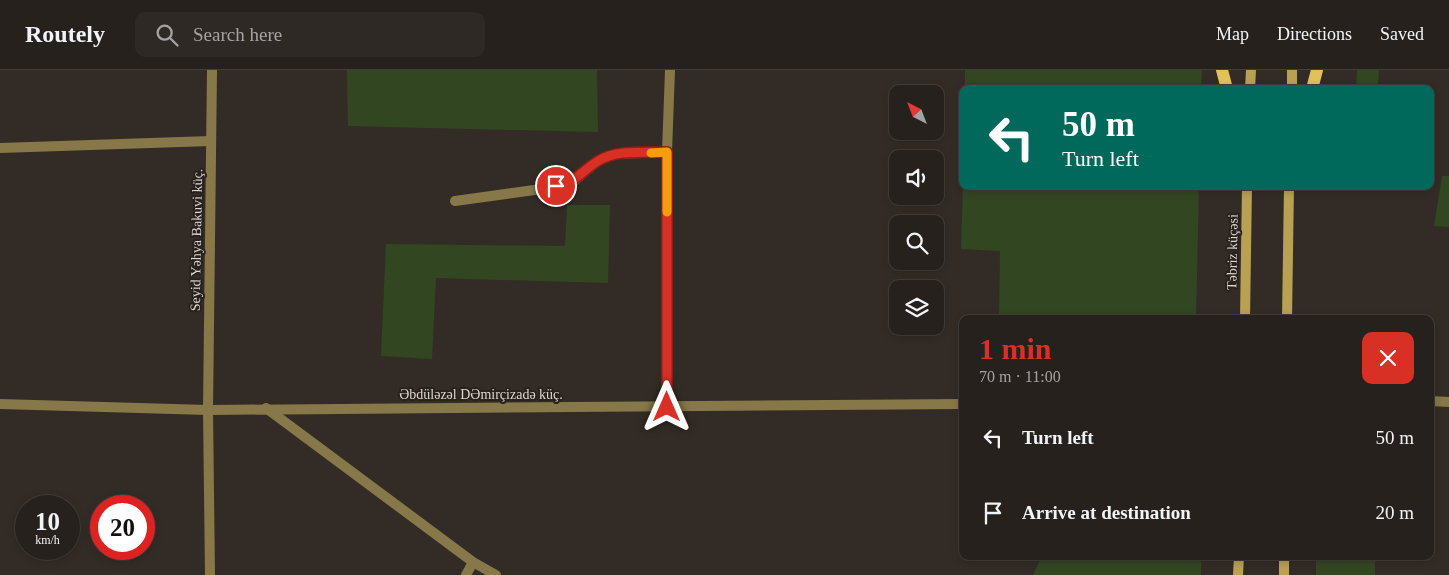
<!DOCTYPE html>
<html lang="en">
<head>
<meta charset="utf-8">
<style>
	body { margin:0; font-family:Georgia,serif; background:#2e2925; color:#f1f3f6; height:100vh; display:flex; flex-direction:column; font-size:19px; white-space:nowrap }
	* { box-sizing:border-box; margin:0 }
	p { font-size:16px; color:#a4a3a3 }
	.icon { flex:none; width:28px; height:28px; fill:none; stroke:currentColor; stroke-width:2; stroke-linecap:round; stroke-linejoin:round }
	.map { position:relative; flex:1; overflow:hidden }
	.sheet { position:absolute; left:959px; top:245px; width:475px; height:245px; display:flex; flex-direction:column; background:#26211c; border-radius:10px; box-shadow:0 2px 8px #0003,0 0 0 1px #423e3b }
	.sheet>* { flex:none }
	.banner { position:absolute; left:959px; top:15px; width:475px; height:105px; border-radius:10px; box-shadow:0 2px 8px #0003,0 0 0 1px #423e3b; background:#00695c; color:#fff; overflow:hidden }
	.needle { width:32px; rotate:318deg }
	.fabs { position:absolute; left:889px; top:15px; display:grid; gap:10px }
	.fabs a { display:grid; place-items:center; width:55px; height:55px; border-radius:10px; background:#26211c; box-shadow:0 2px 8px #0003,0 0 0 1px #423e3b; font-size:25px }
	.speed { position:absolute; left:15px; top:425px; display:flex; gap:10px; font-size:25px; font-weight:700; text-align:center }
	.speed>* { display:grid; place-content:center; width:65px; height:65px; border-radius:50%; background:#26211c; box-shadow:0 2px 8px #0003,0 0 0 1px #423e3b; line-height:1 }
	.speed small { font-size:12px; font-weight:400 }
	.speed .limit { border:8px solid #d22; background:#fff; color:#111 }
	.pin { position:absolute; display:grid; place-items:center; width:42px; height:42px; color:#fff; margin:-21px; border:2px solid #fff; border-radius:50%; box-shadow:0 1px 5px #0007 }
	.me { position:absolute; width:55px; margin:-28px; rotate:0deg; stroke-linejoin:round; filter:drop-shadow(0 0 4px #0008) }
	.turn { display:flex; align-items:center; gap:18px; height:105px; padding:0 20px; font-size:22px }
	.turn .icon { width:65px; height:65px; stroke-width:2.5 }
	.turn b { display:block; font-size:35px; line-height:42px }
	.round { display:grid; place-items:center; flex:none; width:52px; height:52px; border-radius:10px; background:#2e2925 }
	.headline { display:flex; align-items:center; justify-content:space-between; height:85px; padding:0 20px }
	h1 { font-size:30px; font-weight:600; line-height:38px; color:#d93025 }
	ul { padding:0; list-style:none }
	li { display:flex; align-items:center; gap:15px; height:75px; padding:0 20px }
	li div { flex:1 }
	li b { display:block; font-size:19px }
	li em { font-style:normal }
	header { display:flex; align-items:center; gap:30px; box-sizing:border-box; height:70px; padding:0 25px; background:#26211c; border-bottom:1px solid #423e3b }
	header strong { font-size:24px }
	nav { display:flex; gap:28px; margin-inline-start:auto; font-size:18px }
	.search { width:350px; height:45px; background:#2e2925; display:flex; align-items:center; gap:12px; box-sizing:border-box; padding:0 18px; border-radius:10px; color:#a4a3a3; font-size:19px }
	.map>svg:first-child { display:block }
	.green { fill:#334622 }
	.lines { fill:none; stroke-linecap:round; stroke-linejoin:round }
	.service { stroke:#867849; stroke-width:10 }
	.minor { stroke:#867849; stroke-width:10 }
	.secondary { stroke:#b9a154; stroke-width:10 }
	.primary { stroke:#e0c15a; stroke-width:12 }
	.route-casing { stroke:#8d1f18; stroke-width:12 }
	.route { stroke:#d93025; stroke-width:9 }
	.slow { stroke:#f59e0b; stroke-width:9 }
	.labels { text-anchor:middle; stroke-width:4; stroke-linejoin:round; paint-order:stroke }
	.street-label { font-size:14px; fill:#dcd7d3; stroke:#29221c }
</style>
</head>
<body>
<header>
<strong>Routely</strong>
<div class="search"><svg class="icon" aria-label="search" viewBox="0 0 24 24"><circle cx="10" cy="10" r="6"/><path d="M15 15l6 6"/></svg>Search here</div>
<nav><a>Map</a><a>Directions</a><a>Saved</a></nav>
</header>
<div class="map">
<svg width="1449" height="505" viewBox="0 0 1449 505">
	<rect width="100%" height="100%" fill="#332c26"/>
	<path class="green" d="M347 0H597L598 62 348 56Z
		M965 0H1202L1201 19H965Z
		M1357 0H1379L1378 17 1356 18Z
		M1442 106H1449V157L1434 156Z
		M963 116H1199L1196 249H999L1000 181 961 179Z
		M567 135H610L608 213 436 208 432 289 381 286 386 174 565 176Z
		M1042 486H1201V505H1033Z
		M1316 486H1375V505H1316Z"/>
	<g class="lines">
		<path class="service" d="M0 78 211 71
			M455 131 556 117 573 112 599 90 616 84 667 82
			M667 337V82L670 0
			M266 338 473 492 496 505
			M208 340 210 505
			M466 505 473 492"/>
		<path class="minor" d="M1430 331 1449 332
			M0 334 208 340 962 334
			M208 340 212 0"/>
		<path class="secondary" d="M1250 19 1251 0
			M1292 19V0
			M1245 249 1247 116
			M1287 249 1289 116
			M1238 505 1239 486
			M1284 505V486"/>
		<path class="primary" d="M1222 0 1227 19
			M1312 19 1317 0"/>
	</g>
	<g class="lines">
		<g class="route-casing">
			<path id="route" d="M556 116C580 110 580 102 598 91 617 79 646 83 667 82V337"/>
		</g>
		<use href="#route" class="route"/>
		<path class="slow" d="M651 83 667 82V142"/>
	</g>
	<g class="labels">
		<g class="street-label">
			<text transform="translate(196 170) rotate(-89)" y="5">Seyid Yəhya Bakuvi küç.</text>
			<text transform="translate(1232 182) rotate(-89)" y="5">Təbriz küçəsi</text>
			<text x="481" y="329">Əbdüləzəl DƏmirçizadə küç.</text>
		</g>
	</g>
</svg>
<div class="fabs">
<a><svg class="needle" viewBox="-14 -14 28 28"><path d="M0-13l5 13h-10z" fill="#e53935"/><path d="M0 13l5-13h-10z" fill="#a4a3a3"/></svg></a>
<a><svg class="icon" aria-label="sound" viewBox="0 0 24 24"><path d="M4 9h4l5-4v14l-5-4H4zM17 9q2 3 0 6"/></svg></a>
<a><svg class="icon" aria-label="search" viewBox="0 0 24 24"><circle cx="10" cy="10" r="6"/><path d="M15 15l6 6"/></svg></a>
<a><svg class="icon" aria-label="layers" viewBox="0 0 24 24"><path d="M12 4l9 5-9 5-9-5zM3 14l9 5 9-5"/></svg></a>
</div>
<div class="speed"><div>10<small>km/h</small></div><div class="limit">20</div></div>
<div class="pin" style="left:556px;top:116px;background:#d93025"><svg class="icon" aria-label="arrive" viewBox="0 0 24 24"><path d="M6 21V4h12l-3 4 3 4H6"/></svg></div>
<svg class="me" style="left:667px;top:337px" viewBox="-20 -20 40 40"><path d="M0-17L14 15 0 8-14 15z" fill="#d93025" stroke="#fff" stroke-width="4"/></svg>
<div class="banner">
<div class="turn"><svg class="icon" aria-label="left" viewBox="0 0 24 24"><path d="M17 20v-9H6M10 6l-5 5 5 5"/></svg><div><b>50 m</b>Turn left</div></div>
</div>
<section class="sheet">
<div class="headline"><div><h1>1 min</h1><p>70 m · 11:00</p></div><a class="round" style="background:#d93025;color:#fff"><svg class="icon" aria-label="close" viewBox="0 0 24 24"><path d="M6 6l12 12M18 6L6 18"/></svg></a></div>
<ul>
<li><svg class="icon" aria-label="left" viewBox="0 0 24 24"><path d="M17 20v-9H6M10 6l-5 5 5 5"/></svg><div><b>Turn left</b></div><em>50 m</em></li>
<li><svg class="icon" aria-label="arrive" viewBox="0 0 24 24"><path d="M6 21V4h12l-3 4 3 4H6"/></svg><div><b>Arrive at destination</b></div><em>20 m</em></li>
</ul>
</section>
</div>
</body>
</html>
